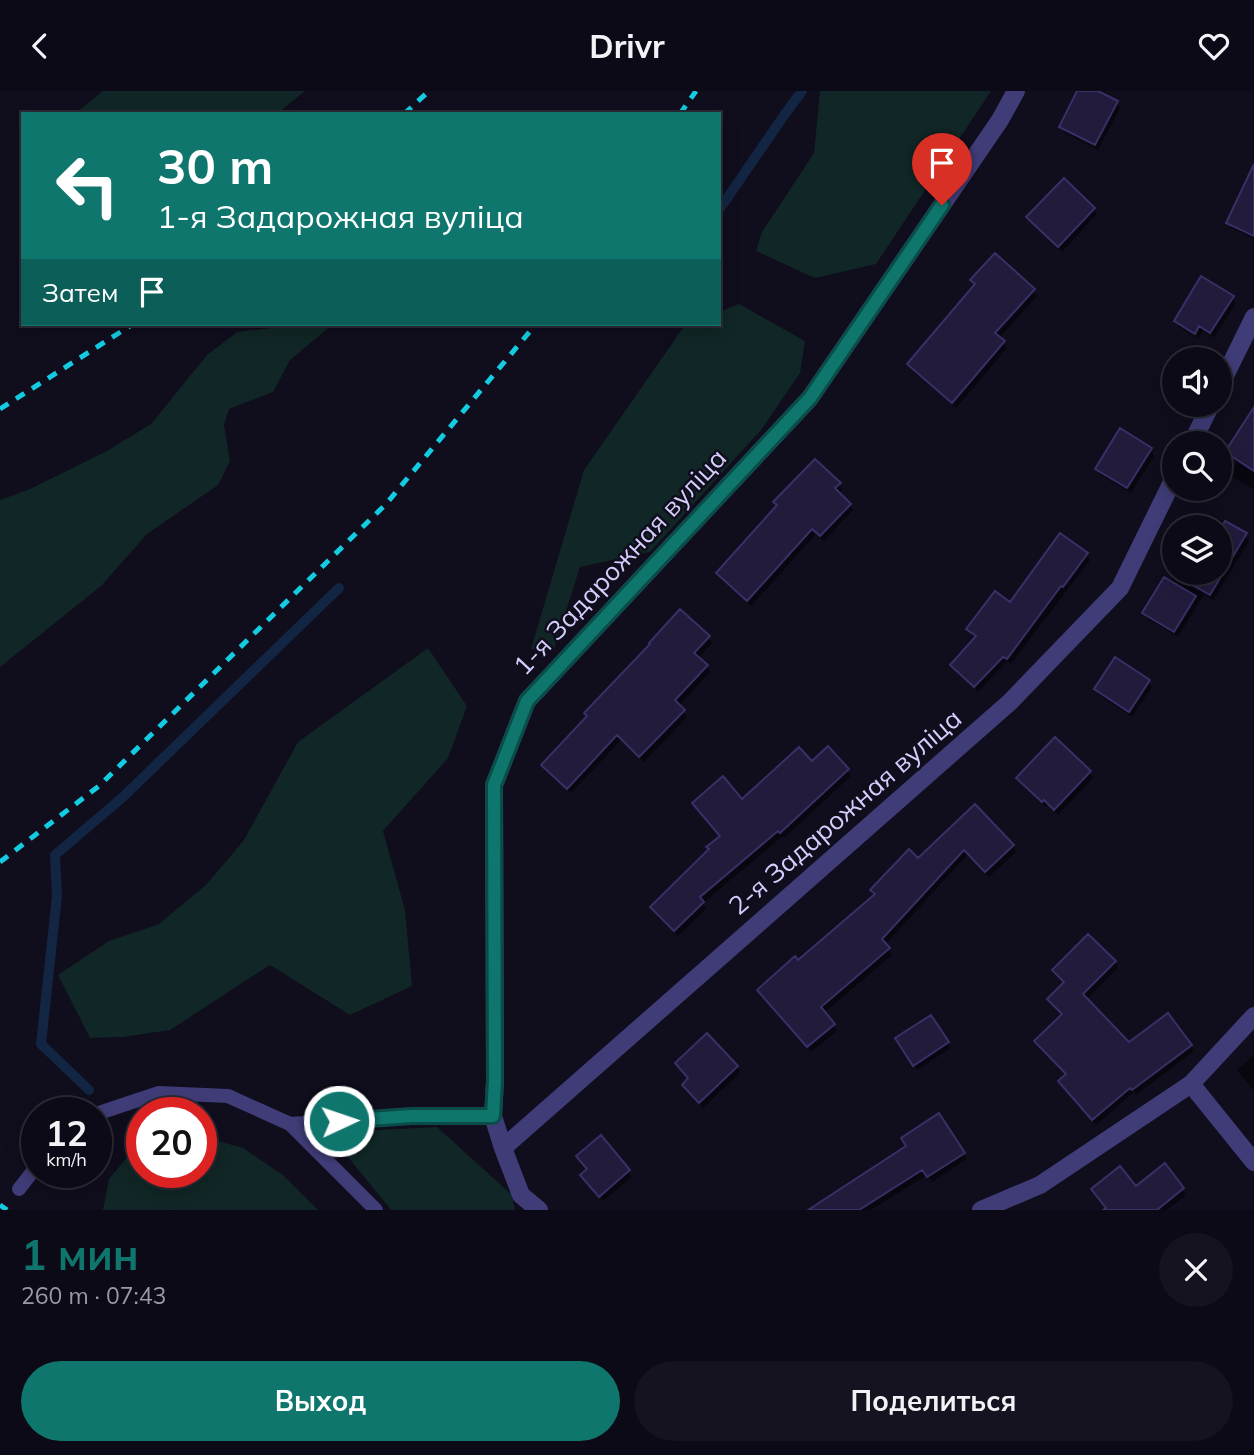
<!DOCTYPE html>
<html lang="ru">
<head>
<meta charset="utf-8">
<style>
	body { margin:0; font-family:Mulish,sans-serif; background:#15131f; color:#f1f3f6; height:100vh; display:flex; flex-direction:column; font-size:26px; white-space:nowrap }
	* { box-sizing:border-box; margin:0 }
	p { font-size:23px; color:#9a9aa1 }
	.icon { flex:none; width:38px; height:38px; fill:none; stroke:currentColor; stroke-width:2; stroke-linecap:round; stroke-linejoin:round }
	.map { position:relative; height:1119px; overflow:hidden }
	.side { display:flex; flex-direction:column; background:#0c0a16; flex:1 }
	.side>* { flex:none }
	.top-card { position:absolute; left:21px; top:21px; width:700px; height:214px; border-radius:0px; box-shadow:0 4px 18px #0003,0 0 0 2px #2c2b35; background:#0f766e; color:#fff; overflow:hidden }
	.controls { position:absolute; left:1162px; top:256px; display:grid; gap:14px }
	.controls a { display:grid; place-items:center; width:70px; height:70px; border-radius:50%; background:#0c0a16; box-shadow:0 4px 18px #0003,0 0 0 2px #2c2b35; font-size:35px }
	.speed { position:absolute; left:21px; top:1006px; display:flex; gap:14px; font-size:35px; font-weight:700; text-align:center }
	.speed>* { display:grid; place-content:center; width:91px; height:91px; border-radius:50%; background:#0c0a16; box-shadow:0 4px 18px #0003,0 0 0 2px #2c2b35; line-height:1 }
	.speed small { font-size:18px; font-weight:400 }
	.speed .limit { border:10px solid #d22; background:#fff; color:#111 }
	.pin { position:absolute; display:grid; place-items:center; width:60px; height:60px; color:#fff; margin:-72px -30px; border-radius:50% 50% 50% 0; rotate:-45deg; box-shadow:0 0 7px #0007 }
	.pin .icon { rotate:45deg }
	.me { position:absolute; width:77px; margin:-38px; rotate:87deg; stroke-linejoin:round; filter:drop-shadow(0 0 5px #0008) }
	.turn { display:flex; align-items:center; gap:24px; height:147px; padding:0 21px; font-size:32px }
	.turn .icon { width:91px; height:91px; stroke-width:2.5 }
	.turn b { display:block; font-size:49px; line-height:60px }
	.then { display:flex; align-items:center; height:66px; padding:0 21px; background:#0003; gap:14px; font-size:26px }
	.round { display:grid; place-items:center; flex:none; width:74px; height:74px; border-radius:37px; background:#15131f }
	.head { display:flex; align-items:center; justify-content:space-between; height:119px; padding:0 21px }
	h1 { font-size:42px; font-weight:700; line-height:52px; color:#0f766e }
	.primary-button { display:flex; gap:14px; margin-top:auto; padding:14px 21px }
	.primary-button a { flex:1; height:80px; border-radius:42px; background:#0f766e; color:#fff; font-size:28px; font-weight:700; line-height:80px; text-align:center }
	.primary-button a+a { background:#15131f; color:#f1f3f6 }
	header { display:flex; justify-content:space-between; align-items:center; height:91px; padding:0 21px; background:#0c0a16; font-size:32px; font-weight:700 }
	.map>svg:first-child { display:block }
	.green { fill:#112626 }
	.shadow { fill:#0007 }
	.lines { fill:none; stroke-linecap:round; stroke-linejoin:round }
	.stream { stroke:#122542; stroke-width:10 }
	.building { fill:#221b3c; stroke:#3a2f66; stroke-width:2 }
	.service { stroke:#3f3c78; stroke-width:14 }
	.minor { stroke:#3f3c78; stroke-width:18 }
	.rail { stroke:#13cce1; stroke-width:5; stroke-dasharray:10 9; stroke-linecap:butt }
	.route-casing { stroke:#0a4d48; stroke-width:18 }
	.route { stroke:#0f766e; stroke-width:12 }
	.labels { text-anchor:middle; stroke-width:5; stroke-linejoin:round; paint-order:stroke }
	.street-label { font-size:26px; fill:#d3cefb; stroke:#100d1d }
</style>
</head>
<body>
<header><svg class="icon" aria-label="back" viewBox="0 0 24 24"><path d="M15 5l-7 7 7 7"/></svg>Drivr<svg class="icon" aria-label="heart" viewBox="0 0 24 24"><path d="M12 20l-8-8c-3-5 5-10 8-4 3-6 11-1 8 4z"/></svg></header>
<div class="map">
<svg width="1254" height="1119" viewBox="0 0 1254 1119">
	<rect width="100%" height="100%" fill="#100d1d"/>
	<path class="green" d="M103 0H305L277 23H74Z
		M820 0H991L876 173 815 187 756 160 762 141 814 62Z
		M739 213 805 250 800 282 761 339 650 461 580 476 554 558H531L584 379 685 234 719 233V221Z
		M284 233H333L290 269 273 301 229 318 224 334 230 370 218 394 147 443 101 495 0 576V409L30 398 107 360 151 333 207 264 237 241 281 236Z
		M428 557 467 615 448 667 383 740 405 819 412 895 350 924 270 874 170 939 123 946 90 947 58 884 109 850 159 833 207 793 244 749 298 651Z
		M437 1036 512 1104 515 1119H391L348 1066 359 1040Z
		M201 1045 243 1057 283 1084 318 1119H103L109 1088 140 1051H142V1082H201Z"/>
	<path class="shadow" d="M1079 0H1095L1116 11 1120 17 1098 59 1064 41 1061 35Z
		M1254 103V148L1231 137 1228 131Z
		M1094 118 1097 123 1062 161 1032 132 1029 126Z
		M972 189 1033 199 1037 205 999 247 1007 257 956 317 913 279 909 274 976 195Z
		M1232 206 1236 212 1214 247 1203 240 1198 247 1179 236 1176 230Z
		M1254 328V397L1253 398 1234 387 1231 381 1237 371 1230 367 1227 361Z
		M1151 359 1154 365 1131 402 1101 384 1097 379Z
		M839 393 842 399 838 403 850 414 853 419 824 450 816 443 751 515 721 488 718 482Z
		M1210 423 1245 444 1249 450 1213 509 1204 503 1178 546 1148 528 1144 522 1170 491 1175 481H1220V436H1203Z
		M1086 463 1090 469 1011 573 1007 570 978 601 955 580 952 574 976 548 972 544 968 538 1010 514Z
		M708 546 712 552 698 567 706 575 710 581 679 615 687 626 644 671 621 649 571 702 547 681 544 675Z
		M1148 590 1152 596 1132 626 1099 604 1096 598Z
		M828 657 851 685 784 747 783 745 703 812 706 818 678 845 655 822 652 816 721 746 742 710 812 672Z
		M1089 681 1093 687 1058 724 1048 714 1046 716 1021 693 1018 687Z
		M975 715 1013 755 1016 761 989 786 968 763 885 854 892 864 824 922 837 940 811 961 763 905 797 871 876 805 873 799 918 769Z
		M1115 871 1118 877 1086 909 1129 954 1191 955 1194 960 1136 1004 1134 1001 1096 1034 1064 996 1067 985 1040 956 1063 925 1049 908 1065 893 1054 880Z
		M931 927 951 957 917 979 898 948Z
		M1254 964V1000L1237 979Z
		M677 973 737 976 740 982 703 1017 687 1000 684 994 690 989Z
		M938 1024 967 1068 932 1091 927 1084 871 1119H805L845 1094 846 1096 908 1056Z
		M601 1046 632 1086 603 1110 586 1090 588 1079 578 1065Z
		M1165 1075 1186 1104 1167 1119H1109Z"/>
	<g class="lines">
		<path class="stream" d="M719 119 785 23 802 0
			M89 999 41 953 57 805 55 764 123 706 339 497"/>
	</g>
	<path class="building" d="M1077 0H1098L1118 10 1095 54 1059 36Z
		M1254 73V145L1226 132Z
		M1064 87 1095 117 1058 156 1026 126Z
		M995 162 1035 198 995 242 1005 250 952 312 907 273 975 193 970 189Z
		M1201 185 1234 205 1210 242 1199 235 1195 243 1174 230Z
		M1254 316V380L1225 361Z
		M1120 337 1152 357 1127 397 1095 378Z
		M815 368 841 392 835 397 851 413 820 445 812 438 747 510 716 482 777 414 773 411Z
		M1225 430 1247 442 1210 504 1189 492 1195 481H1220V439Z
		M1060 442 1088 462 1063 496 1061 495 1007 568 1003 566 974 596 950 574 976 545 966 538 995 500 1010 511Z
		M1164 486 1196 505 1174 541 1142 522Z
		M680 518 710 545 694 562 708 574 675 609 685 619 639 666 617 644 567 698 541 674 587 625 584 622 650 553 649 552Z
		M1115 566 1150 589 1129 621 1094 598Z
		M1055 646 1091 680 1054 719 1044 709 1042 711 1016 687Z
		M828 655 849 678 780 742 778 740 700 806 704 811 674 840 650 816 709 758 706 756 720 745 692 712 723 685 742 708 799 656 812 670Z
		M975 713 1014 754 985 781 964 759 882 848 890 857 821 916 835 933 807 956 757 899 795 865 798 869 875 803 870 799 909 758 918 767Z
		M1088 843 1116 870 1083 903 1129 951 1168 922 1192 954 1132 999 1130 997 1092 1029 1058 990 1066 983 1034 950 1062 923 1047 908 1064 891 1052 879Z
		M931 924 949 951 913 975 895 947Z
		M707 942 738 975 699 1012 682 994 688 987 675 972Z
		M939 1022 965 1062 927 1086 922 1079 859 1119H808L906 1055 901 1047Z
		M601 1044 630 1079 599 1106 580 1084 587 1078 576 1065Z
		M1165 1072 1184 1097 1157 1119H1103L1106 1117 1091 1098 1120 1075 1136 1095Z"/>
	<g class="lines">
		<path class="service" d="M96 1023 159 1002 228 1005 290 1033 376 1119
			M290 1033 413 1025H493
			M19 1098 37 1075"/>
		<path class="minor" d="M1220 295 1254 226
			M1192 352 1211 313
			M1191 993 1254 1071
			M503 1057 1010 611 1120 497 1174 387
			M539 1119 521 1104 503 1057 493 1025 495 991 494 694 527 610 810 307 1000 29 1016 0
			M981 1119 1040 1094 1191 993 1254 925"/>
		<path class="rail" d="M404 23 429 0
			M680 23 696 0
			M0 318 133 233
			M0 771 99 695 386 413 536 233
			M0 1114 7 1119"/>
	</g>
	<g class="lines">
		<g class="route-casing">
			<path id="route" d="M339 1030 412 1025H493L495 990 494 694 527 610 810 307 942 114"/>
		</g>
		<use href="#route" class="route"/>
	</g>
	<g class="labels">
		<g class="street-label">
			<text transform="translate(620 471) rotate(-47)" y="9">1-я Задарожная вуліца</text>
			<text transform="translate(845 721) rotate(-41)" y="9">2-я Задарожная вуліца</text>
		</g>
	</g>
</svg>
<div class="controls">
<a><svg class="icon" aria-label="sound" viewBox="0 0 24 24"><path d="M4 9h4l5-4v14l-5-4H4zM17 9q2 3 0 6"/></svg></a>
<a><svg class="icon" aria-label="search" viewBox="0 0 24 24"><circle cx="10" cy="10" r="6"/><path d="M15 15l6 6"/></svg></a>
<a><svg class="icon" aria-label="layers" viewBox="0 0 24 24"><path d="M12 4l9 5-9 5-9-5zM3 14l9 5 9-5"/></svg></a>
</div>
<div class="speed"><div>12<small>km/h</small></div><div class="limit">20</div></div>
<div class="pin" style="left:942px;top:114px;background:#d93025"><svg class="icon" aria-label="arrive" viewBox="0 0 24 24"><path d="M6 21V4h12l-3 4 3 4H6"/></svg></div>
<svg class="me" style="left:339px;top:1030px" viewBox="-20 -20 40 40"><circle r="17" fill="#0f766e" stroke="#fff" stroke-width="3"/><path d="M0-11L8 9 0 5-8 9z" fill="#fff"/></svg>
<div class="top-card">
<div class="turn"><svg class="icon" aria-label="left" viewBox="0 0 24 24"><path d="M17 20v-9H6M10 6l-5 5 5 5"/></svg><div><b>30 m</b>1-я Задарожная вуліца</div></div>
<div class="then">Затем<svg class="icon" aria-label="arrive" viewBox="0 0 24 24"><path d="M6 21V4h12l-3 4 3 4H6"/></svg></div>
</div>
</div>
<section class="side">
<div class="head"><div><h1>1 мин</h1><p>260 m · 07:43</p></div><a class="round"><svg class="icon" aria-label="close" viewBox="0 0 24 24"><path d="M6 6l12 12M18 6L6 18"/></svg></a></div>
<div class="primary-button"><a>Выход</a><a>Поделиться</a></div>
</section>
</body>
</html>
